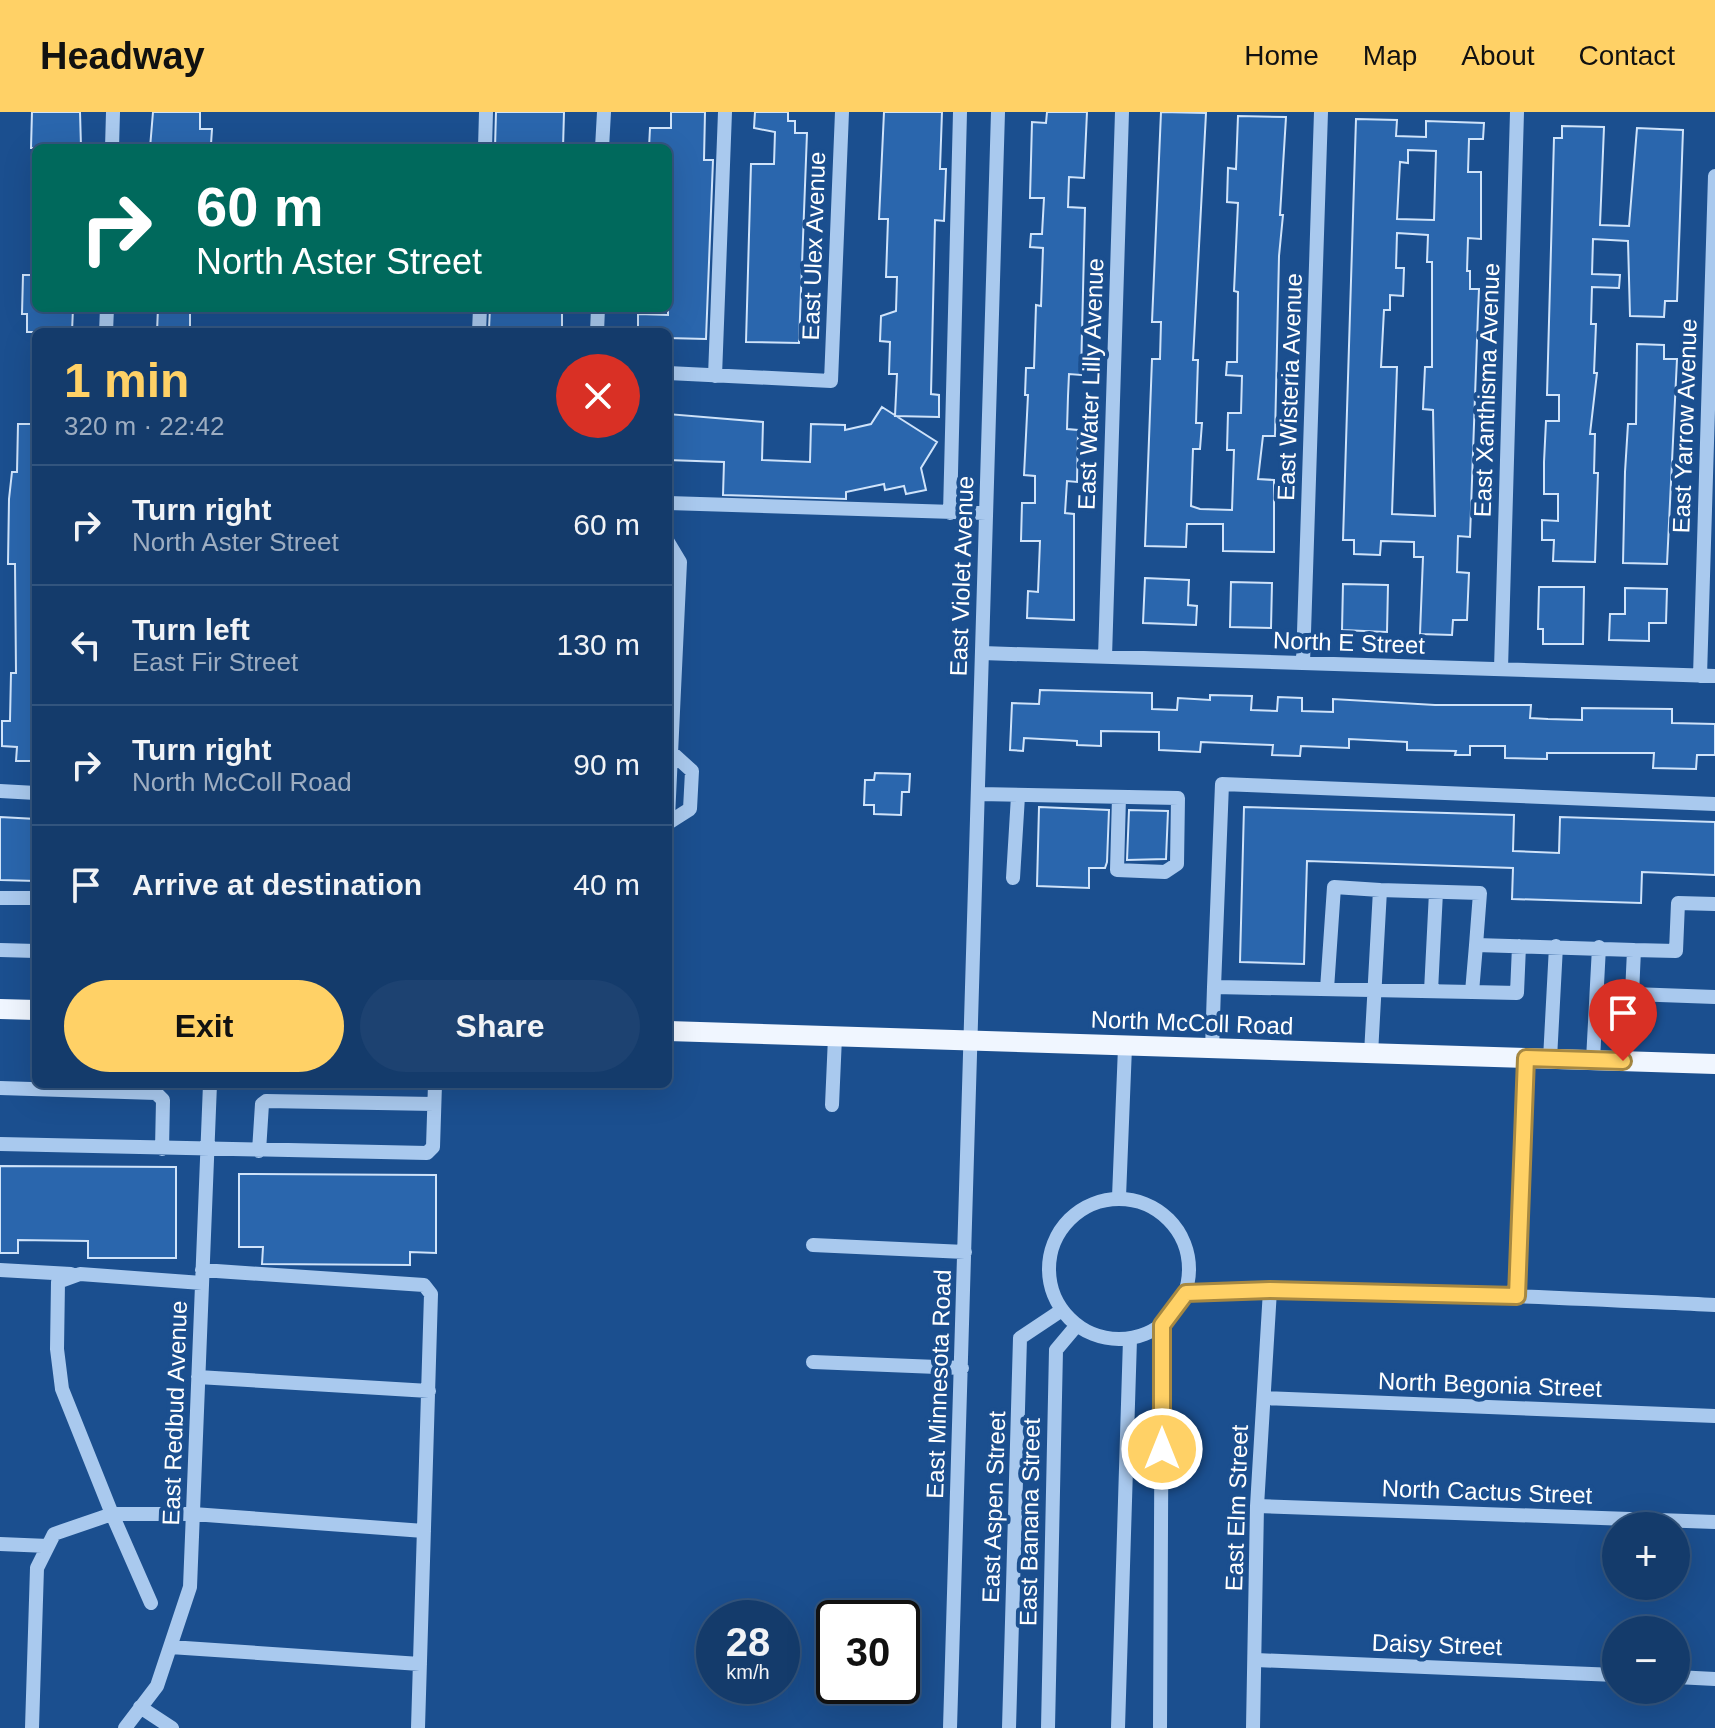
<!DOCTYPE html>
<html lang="en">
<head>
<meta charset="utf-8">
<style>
	body { margin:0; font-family:Helvetica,sans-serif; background:#1d4271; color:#f1f3f6; height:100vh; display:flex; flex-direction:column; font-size:30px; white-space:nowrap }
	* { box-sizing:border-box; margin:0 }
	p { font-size:26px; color:#9dadc1 }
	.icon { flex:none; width:44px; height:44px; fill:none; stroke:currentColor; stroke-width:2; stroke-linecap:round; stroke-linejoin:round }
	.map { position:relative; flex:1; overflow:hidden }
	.sheet { position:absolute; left:32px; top:216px; width:640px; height:760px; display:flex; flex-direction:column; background:#143b6b; border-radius:12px; box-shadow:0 8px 32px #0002,0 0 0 2px #33557e }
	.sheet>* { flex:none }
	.banner { position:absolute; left:32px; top:32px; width:640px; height:168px; border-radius:12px; box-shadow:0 8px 32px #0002,0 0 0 2px #33557e; background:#00695c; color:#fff; overflow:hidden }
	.tools { position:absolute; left:1602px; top:1400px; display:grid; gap:16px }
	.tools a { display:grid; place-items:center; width:88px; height:88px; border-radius:50%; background:#143b6b; box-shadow:0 8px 32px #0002,0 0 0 2px #33557e; font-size:40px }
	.speed { position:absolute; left:696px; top:1488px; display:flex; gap:16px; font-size:40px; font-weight:700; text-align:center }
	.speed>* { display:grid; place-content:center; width:104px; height:104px; border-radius:50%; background:#143b6b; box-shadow:0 8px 32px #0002,0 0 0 2px #33557e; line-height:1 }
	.speed small { font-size:20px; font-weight:400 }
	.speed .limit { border:4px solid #111; border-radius:12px; background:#fff; color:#111 }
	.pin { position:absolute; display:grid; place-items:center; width:68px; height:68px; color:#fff; margin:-82px -34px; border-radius:50% 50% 50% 0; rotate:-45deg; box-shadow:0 0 8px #0007 }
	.pin .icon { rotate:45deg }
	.me { position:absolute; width:88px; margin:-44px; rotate:0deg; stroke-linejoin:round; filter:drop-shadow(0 0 6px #0008) }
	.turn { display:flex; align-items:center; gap:28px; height:168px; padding:0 32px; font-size:36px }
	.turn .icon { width:104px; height:104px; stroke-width:2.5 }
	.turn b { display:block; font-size:56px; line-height:68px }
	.round { display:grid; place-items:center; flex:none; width:84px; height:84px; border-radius:42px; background:#1d4271 }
	.summary { display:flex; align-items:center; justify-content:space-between; height:136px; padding:0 32px }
	h1 { font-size:48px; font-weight:700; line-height:60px; color:#ffd166 }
	.button { display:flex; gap:16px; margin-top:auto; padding:16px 32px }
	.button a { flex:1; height:92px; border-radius:48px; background:#ffd166; color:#111; font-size:32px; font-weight:700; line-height:92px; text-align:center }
	.button a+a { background:#1d4271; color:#f1f3f6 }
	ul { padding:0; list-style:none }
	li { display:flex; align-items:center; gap:24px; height:120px; padding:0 32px; border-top:2px solid #33557e }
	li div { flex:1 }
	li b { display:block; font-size:30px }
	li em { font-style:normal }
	header { display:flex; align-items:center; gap:48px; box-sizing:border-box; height:112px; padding:0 40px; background:#ffd166; color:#111 }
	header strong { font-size:38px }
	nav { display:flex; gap:44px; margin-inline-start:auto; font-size:28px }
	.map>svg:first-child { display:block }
	.building { fill:#2a66ad; stroke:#cfe3fa; stroke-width:2; fill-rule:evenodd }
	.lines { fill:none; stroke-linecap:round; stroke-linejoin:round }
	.minor { stroke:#a9c9ee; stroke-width:14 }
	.major { stroke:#f0f6ff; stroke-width:20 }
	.route-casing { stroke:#a68842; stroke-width:20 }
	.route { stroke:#ffd166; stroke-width:14 }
	.labels { text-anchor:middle; stroke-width:8; stroke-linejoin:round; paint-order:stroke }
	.street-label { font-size:24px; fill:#fff; stroke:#1b4f8f }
</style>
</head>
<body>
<header>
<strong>Headway</strong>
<nav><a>Home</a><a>Map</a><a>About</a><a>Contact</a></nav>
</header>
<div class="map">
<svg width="1715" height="1616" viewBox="0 0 1715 1616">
	<rect width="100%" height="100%" fill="#1b4f8f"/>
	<path class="building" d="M32 0H80L81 35 31 36Z
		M153 0H200V17H212L211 32H197V36H150Z
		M496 0H564L563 36H495Z
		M671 0H705L704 48H713L706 227 668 226V220H638V202L668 203V36H649L650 16H671Z
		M755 0H788V9H795V21H807L799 231 746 230 751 52H774L775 20 754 16Z
		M884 0H942L940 57H946L944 109 935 108 931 282 939 283V305L895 304 897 262H889L890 230 880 229 881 204 896 199 897 165H886L888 107H879Z
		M1047 0H1087L1084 66 1069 65 1068 95 1085 96 1081 263 1069 262 1068 284 1067 317 1078 318 1077 370 1067 369 1065 401 1074 402V508L1027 506 1028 479 1038 480 1040 429H1021L1022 391H1035V364L1024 363 1028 283H1025L1026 256H1034L1036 193 1041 194 1043 136 1030 135 1031 122H1042L1044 86H1030L1032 10 1046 11Z
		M1161 0 1206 1 1193 248H1198L1196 311H1202L1200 337H1193L1191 394 1200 397 1232 398 1234 338H1227L1228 301H1241L1242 264 1226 263 1227 250H1237L1238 180 1234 179 1238 91 1227 90 1228 56 1236 57 1238 4 1286 5 1280 103H1283L1279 144 1275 324H1263L1258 367 1274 368V440L1223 439V412H1187L1186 435 1145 434 1152 247H1160L1161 210H1152Z
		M1356 7 1397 8 1396 24 1426 25V9L1484 11 1483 27H1469L1468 60H1481V127L1468 126 1467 159H1470V177H1479L1478 200 1470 425 1458 424 1457 460 1469 461 1467 508H1453L1452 523 1420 522 1423 445H1414V430L1381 429 1380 443 1354 442V428H1343ZM1408 38 1436 39 1434 108 1397 107 1400 50 1408 51ZM1397 121 1428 123 1427 150H1432V255H1425L1423 297 1433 298 1435 404 1392 402 1397 255H1381L1384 198H1390V183L1403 184 1404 156H1396Z
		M1562 14 1604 15 1600 113 1629 114 1637 16 1683 18 1677 189H1665L1664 205 1630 204 1628 129 1593 127 1592 162 1620 163 1619 176 1592 175 1591 212H1596L1594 261H1597L1590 322H1595L1594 361H1598L1595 450 1553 449 1554 428H1542V408L1558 409V382H1544V350L1546 309H1559V283H1547L1554 26H1562Z
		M23 163H36V196H73L72 220H27V202H22Z
		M158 196H190V220H157Z
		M490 196H562V219L489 217Z
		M1637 232 1664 233V247H1677L1667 452 1623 451 1625 360 1628 312H1636Z
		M882 295 937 330 921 356 926 378 906 382 904 374 885 378 884 372 846 380V387L723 383 724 350 668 348V302L763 310 762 348 810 350 811 312 845 313V318L871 312Z
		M18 312H36V649H16L17 635 2 634V609H10L11 561H16L15 452H8L9 387 12 360H17Z
		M1145 466 1189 468 1188 493 1197 494 1196 513 1143 511Z
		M1231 470 1272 471 1271 516 1230 515Z
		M1343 472 1388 473 1387 520 1342 518Z
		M1539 475H1584L1583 532H1543V517H1538Z
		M1625 476 1667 477 1666 511H1649V529L1609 528 1610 502H1625Z
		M1040 578 1152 581V597L1177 598 1178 586 1210 588V583L1252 584 1251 598 1277 599 1278 585 1302 586V599L1333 600V587L1435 593H1531L1530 606 1548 607 1582 608V596L1672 597V611L1715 612V643H1697L1696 657 1653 656 1654 641H1547V647L1505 646V634H1470V643H1455L1456 639 1407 638V630L1349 627V636L1301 634 1300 644 1272 643 1273 633 1245 632 1201 630 1200 640 1159 638V620L1101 619V634L1077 633V629L1024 626 1023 639 1010 638 1012 591 1039 592Z
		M875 661 910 662 909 680H902L901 703 874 702V693H864L865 668H874Z
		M1039 695 1109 698 1107 750 1105 756H1089V776L1037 774Z
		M1244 695 1514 703 1513 739 1559 741 1560 705 1715 710V763L1642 760 1641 791 1512 787 1513 756 1307 749 1304 852 1240 850Z
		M1129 698 1168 699 1166 747 1127 748Z
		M0 705 36 707V769L0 768Z
		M0 1054 176 1055V1146H88V1129L18 1128V1141H0Z
		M239 1062 436 1063V1141L410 1140V1153L262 1152 263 1135H239Z"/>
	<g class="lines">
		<path class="minor" d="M112 36 113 0
			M485 36 486 0
			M602 36 604 0
			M106 220 107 196
			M479 220 480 196
			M597 220 598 196
			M668 261 831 269 842 0
			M715 264 725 0
			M668 391 986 401
			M950 401 960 0
			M668 430 680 450 668 706
			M982 541 1715 564
			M1105 545 1122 0
			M1303 551 1321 0
			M1501 557 1517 0
			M1700 564 1715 64
			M0 679 36 681
			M979 682 1178 686 1177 752 1165 760 1117 758 1119 685
			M668 711 690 697 692 659 671 640
			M1013 766 1018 684
			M0 786H36
			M0 838 36 839
			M1634 838 1676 839 1678 791 1715 792
			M1214 875 1222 672 1715 692
			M1327 877 1334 775 1380 778
			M1431 879 1436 780
			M1472 880 1517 881 1519 834
			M1212 938 1214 875 1472 880 1476 833
			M1371 942 1380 778 1480 781 1476 833 1634 838 1632 882 1715 885
			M1550 947 1556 834
			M1593 948 1599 835
			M0 976 156 981 163 988 162 1037
			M832 993 835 925
			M0 1032 427 1041 433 1035 435 972
			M259 1039 262 992 266 989 434 992
			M1119 1085 1125 935
			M1049 1157a70 70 0 1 1 140 0a70 70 0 1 1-140 0Z
			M813 1133 965 1140
			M0 1158 71 1162
			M202 1158 424 1173 431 1182 418 1616
			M202 1171 80 1162 58 1170 57 1237 62 1277 112 1402H193L424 1419
			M1186 1181C1362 1175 1539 1185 1715 1193
			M1517 1184 1526 946
			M813 1250 962 1256
			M198 1265 429 1279
			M1264 1286 1715 1304
			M1257 1394 1715 1410
			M0 1432 48 1434
			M170 1535 420 1552
			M1256 1548 1616 1563
			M1676 1565 1715 1567
			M140 1595 172 1616
			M32 1616 37 1456 54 1422 112 1402 151 1491
			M125 1616 157 1574 190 1475 210 972
			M950 1616 998 0
			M1009 1616 1020 1226 1062 1198
			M1048 1616 1056 1238 1077 1213
			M1118 1616 1130 1227
			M1160 1616 1162 1213
			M1253 1616 1257 1394 1270 1178"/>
		<path class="major" d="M0 897 36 898
			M668 919 1715 952"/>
	</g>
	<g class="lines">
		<g class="route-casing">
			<path id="route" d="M1162 1337V1213L1186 1181 1270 1178 1517 1184 1526 946 1623 949"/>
		</g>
		<use href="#route" class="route"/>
	</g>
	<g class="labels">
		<g class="street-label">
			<text transform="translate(814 134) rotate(-88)" y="8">East Ulex Avenue</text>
			<text transform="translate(1091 272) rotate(-88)" y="8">East Water Lilly Avenue</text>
			<text transform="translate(1290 275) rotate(-88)" y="8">East Wisteria Avenue</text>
			<text transform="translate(1487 278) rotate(-88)" y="8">East Xanthisma Avenue</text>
			<text transform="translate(1685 314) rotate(-88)" y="8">East Yarrow Avenue</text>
			<text transform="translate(962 464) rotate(-88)" y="8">East Violet Avenue</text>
			<text transform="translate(1349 531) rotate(2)" y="8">North E Street</text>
			<text transform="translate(1192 911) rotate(2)" y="8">North McColl Road</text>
			<text transform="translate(939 1272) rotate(-88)" y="8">East Minnesota Road</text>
			<text transform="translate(1490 1273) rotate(2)" y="8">North Begonia Street</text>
			<text transform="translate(175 1301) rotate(-88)" y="8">East Redbud Avenue</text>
			<text transform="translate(1487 1380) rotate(2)" y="8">North Cactus Street</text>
			<text transform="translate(994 1395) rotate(-88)" y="8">East Aspen Street</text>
			<text transform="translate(1237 1396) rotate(-88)" y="8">East Elm Street</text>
			<text transform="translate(1030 1410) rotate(-89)" y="8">East Banana Street</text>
			<text transform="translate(1437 1533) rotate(2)" y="8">Daisy Street</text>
		</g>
	</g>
</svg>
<div class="tools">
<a>+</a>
<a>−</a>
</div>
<div class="speed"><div>28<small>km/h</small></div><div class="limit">30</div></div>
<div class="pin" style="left:1623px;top:949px;background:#d93025"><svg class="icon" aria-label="arrive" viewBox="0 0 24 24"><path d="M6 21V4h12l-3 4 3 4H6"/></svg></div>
<svg class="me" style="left:1162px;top:1337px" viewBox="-20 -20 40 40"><circle r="17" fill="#ffd166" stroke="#fff" stroke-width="3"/><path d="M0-11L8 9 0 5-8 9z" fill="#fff"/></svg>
<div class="banner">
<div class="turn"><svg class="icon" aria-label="right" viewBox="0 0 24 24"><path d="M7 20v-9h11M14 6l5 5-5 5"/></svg><div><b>60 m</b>North Aster Street</div></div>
</div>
<section class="sheet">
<div class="summary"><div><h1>1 min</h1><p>320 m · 22:42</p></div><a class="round" style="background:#d93025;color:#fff"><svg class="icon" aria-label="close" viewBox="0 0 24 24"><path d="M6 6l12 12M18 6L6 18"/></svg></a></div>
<ul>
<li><svg class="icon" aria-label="right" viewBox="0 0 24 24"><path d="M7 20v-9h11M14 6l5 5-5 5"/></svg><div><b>Turn right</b><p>North Aster Street</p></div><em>60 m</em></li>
<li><svg class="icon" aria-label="left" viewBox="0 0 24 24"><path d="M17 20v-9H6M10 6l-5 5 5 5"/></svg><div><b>Turn left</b><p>East Fir Street</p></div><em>130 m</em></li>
<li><svg class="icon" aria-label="right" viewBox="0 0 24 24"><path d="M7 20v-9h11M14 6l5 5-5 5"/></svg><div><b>Turn right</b><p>North McColl Road</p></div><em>90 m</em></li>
<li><svg class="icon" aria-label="arrive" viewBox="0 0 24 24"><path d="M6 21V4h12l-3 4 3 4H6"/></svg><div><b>Arrive at destination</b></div><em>40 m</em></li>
</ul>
<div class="button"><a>Exit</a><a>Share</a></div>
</section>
</div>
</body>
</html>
